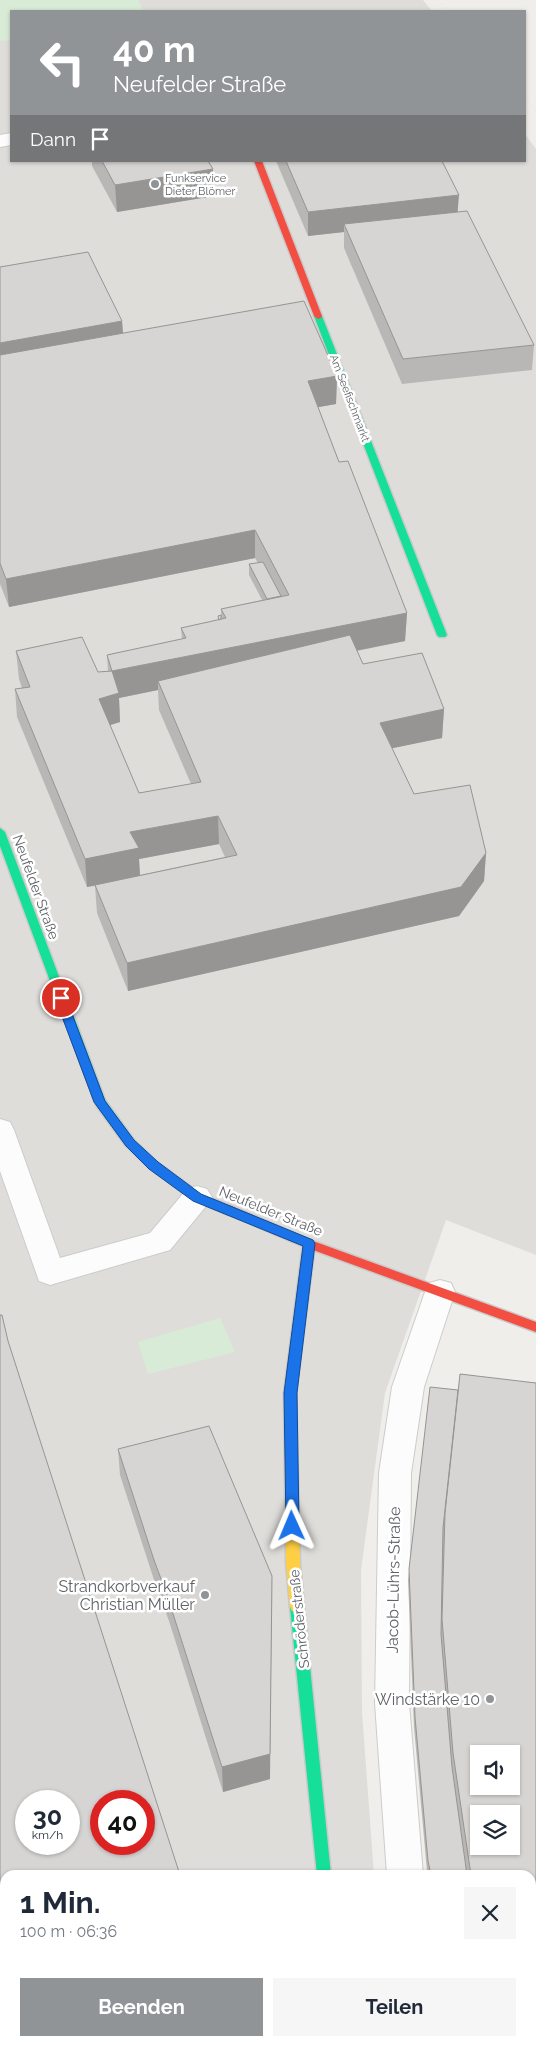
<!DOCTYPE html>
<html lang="de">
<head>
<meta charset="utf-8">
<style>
	body { margin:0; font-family:Raleway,sans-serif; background:#f6f6f7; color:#1f2937; height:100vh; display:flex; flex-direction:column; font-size:19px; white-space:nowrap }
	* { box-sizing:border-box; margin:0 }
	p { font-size:16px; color:#747a83 }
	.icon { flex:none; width:28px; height:28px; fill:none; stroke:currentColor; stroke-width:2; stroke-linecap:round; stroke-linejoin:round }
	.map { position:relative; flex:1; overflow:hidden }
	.panel { position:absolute; left:0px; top:1870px; width:536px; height:176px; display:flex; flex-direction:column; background:#fff; border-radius:15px 15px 0 0; box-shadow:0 1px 4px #0004 }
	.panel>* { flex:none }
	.guide { position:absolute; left:10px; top:10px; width:516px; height:152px; border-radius:0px; box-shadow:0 1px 4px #0004; background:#919496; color:#fff; overflow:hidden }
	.tools { position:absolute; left:470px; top:1745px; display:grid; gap:10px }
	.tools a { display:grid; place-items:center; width:50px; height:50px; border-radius:0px; background:#fff; box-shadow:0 1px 4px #0004; font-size:25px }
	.speed { position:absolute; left:15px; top:1790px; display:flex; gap:10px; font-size:25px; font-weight:700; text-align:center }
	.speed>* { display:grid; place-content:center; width:65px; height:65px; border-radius:50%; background:#fff; box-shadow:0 1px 4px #0004; line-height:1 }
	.speed small { font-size:12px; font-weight:400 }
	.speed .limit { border:8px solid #d22; background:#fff; color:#111 }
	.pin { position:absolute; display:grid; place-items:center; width:42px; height:42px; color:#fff; margin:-21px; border:2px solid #fff; border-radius:50%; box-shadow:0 1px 5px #0007 }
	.me { position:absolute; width:55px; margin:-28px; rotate:359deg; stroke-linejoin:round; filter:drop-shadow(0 0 4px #0008) }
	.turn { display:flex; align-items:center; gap:18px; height:105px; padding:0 20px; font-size:22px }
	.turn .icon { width:65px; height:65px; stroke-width:2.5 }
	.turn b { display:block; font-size:35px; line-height:42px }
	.then { display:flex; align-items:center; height:48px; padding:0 20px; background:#0003; gap:10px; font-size:19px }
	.round { display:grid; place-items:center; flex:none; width:52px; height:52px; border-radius:0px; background:#f6f6f7 }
	.overview { display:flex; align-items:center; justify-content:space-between; height:85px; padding:0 20px }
	h1 { font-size:30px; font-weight:700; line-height:38px }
	.primary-button { display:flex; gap:10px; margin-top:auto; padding:10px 20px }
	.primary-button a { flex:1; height:58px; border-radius:0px; background:#919496; color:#fff; font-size:20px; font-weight:700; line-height:58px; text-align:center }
	.primary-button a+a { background:#f6f6f7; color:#1f2937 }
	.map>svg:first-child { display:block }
	.industrial { fill:#dfddda; fill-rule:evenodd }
	.green { fill:#d8ebd6 }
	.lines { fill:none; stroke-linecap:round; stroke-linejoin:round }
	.street-casing { stroke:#cbcccc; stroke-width:2 }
	.fast-casing { stroke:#cacacb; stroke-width:3 }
	.slow-casing { stroke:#cacacb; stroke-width:3 }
	.jam-casing { stroke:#cacacb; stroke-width:3 }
	.street { fill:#fdfcfc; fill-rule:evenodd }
	.fast { fill:#16e098; fill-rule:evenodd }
	.slow { fill:#ffcf43; fill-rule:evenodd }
	.jam { fill:#f24e42; fill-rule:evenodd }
	.rail { stroke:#e4e4e4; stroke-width:2.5; stroke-dasharray:0.5 4.5; stroke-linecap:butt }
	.wall { fill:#b8b7b5; fill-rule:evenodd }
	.shaded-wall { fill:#969594 }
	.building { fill:#d6d5d3; stroke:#969594; fill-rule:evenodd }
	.route { fill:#1a73e8; stroke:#114b97 }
	.poi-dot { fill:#919496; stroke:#fff; stroke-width:2 }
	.labels { text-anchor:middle; stroke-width:5; stroke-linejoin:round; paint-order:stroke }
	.far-poi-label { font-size:11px; fill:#5f6368; stroke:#fff; text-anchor:start }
	.far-street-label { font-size:11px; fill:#5f6368; stroke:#fff }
	.street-label { font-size:14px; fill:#5f6368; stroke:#fff }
	.near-street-label { font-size:16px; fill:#5f6368; stroke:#fff }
	.near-poi-label { font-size:16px; fill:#5f6368; stroke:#fff; text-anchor:end }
</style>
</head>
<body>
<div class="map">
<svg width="536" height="2046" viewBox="0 0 536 2046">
	<rect width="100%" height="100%" fill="#efeeea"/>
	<path class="industrial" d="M0 0H423L432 11H11V161H525V134L536 149V1255L446 1220 385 1393 361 1570 362 1712 374 1875H5V2041H406L407 2046H0ZM26 1801H69V1844H26ZM101 1801H144V1844H101Z"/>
	<path class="green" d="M0 0H138L144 11H11V40L0 41Z
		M220 1318 235 1352 148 1374 138 1342Z"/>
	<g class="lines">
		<g class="street-casing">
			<path id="street" d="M11 133V145L0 147V135Z
				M0 1119 10 1122 14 1130 60 1258 150 1233 187 1189 197 1186 207 1189 212 1197 207 1205 170 1250 50 1285 39 1281 0 1171Z
				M440 1280 451 1283 455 1292 424 1387 411 1473 409 1703 423 1875H387L375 1703 379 1473 392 1387 425 1292 429 1283Z
				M329 2041H367L368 2046H330Z
				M423 2041H461L462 2046H424Z"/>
		</g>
		<g class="fast-casing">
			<path id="fast" d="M318 313 322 316 447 635 445 637H439L437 635 314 316Z
				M0 828 5 832 105 1100 134 1140 157 1162 201 1194 233 1207 235 1210 233 1213 229 1215 193 1200 149 1168 126 1146 96 1105 0 846Z
				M297 1601 302 1603 304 1607 331 1875H317L290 1607 292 1603Z"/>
		</g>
		<g class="slow-casing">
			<path id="slow" d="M309 1239 313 1241 315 1244 296 1393 300 1563 304 1607 302 1611 297 1613 292 1611 290 1607 286 1563 284 1393 303 1244 305 1241Z"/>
		</g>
		<g class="jam-casing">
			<path id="jam" d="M254 161H262L322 316 321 318 318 319 314 316Z
				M229 1205 313 1241 536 1322V1332L305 1247 225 1213 223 1210 225 1207Z"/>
		</g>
		<use href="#street" class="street"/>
		<use href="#fast" class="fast"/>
		<use href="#slow" class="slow"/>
		<use href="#jam" class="jam"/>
		<path class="rail" d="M439 0 449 11
			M525 98 536 111"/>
	</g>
	<path class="wall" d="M92 161H208L214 196 117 212 92 166Z
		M276 161H442L458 212 534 345 532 370 402 384 344 248V232L308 236Z
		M0 267 122 321 123 333 337 376 336 404 318 407 339 462 407 613 405 641 357 651 363 664 444 709 442 738 392 748 414 794 486 853 484 881 459 916 128 991 97 913 95 886 87 887 17 717 15 689 22 688 19 679 16 651 98 672 108 671 107 655 182 639 181 628 218 620V616L221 615V609L262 600 249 575V564L258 563 255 558 9 607 0 584ZM158 690 159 710 191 784 139 793 110 725 120 722 119 698ZM219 844 225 857 140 875 139 859Z
		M460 1374 536 1383V2046H465L464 2041H531V1875H428L427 1871 414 1727 408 1580 430 1387 458 1390ZM479 1754H511V1786H479ZM479 1814H511V1846H479Z
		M118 1449 270 1779 223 1792 169 1621 156 1586 120 1475Z"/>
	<path class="shaded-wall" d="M213 169 214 196 117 212 115 185Z
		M459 195 457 219 344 224V232L308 236V212Z
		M122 321 124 348 0 370V343Z
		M337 376 336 404 308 409V381Z
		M255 530V558L9 607 6 579Z
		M407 613 405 641 161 689 158 681V690L119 698 120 722 101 728 99 699 112 671Z
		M444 709 442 738 379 751 380 723Z
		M218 816 219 844 139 859 140 876 87 887 85 859 130 832Z
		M486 853 484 881 459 916 128 991 127 963Z
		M272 1576 270 1779 223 1792 222 1767Z"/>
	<path class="building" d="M102 161H208L213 169 115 185Z
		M286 161H442L459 195 308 212Z
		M467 211 534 345 403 359 344 224Z
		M88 252 122 321 0 343V267Z
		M304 301 337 376 308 381 339 462 348 461 407 613 112 671 107 655 186 638 181 628 226 618 221 609 289 595 255 530 6 579 0 563V355Z
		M263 562 281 596 267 599 249 564Z
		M221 615V619L219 620 218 616Z
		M350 635 363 664 422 653 444 709 380 723 414 794 470 785 486 853 461 887 127 963 95 885 237 855 218 816 130 832 139 848 85 859 15 689 30 687 16 651 82 637 98 672 112 671 119 693 99 699 139 793 201 782 158 681Z
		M0 1315H2L8 1341 180 1875H5V2041H234L235 2046H0ZM26 1801H69V1844H26ZM101 1801H144V1844H101Z
		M460 1374 536 1383V2046H508L507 2041H531V1875H471L453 1753 442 1619 445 1513ZM479 1754H511V1786H479ZM479 1814H511V1846H479Z
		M430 1387 458 1390 443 1528 441 1634 452 1767 467 1875H431L428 1861 415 1717 409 1569Z
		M209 1426 272 1576 270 1754 222 1767 167 1595 154 1560 118 1449Z
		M468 2041H502L503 2046H469Z"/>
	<path class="route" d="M61 994 66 998 105 1101 134 1140 158 1162 201 1194 313 1240 315 1244 297 1393 299 1526 297 1530 292 1531 288 1530 286 1526 284 1393 303 1246 193 1201 149 1169 126 1146 94 1102 55 998Z"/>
	<g class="poi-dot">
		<circle cx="155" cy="184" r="5"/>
		<circle cx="205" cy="1595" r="5"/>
		<circle cx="490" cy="1699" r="5"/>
	</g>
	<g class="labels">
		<g class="far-poi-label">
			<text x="165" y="182">Funkservice<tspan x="165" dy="13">Dieter Blömer</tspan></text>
		</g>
		<g class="far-street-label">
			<text transform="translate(350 398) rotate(69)" y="4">Am Seefischmarkt</text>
		</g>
		<g class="street-label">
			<text transform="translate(36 887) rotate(70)" y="5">Neufelder Straße</text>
			<text transform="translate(271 1211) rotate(22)" y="5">Neufelder Straße</text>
			<text transform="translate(299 1619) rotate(-96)" y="5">Schröderstraße</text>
		</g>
		<g class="near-street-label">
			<text transform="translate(393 1580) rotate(-89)" y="6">Jacob-Lührs-Straße</text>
		</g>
		<g class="near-poi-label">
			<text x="195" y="1592">Strandkorbverkauf<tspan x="195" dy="18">Christian Müller</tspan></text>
			<text x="480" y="1705">Windstärke 10</text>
		</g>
	</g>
</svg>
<div class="tools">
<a><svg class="icon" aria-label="sound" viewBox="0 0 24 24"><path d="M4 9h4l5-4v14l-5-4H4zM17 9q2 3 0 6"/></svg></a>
<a><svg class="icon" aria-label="layers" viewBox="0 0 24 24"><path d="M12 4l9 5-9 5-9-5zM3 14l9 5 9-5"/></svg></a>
</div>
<div class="speed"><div>30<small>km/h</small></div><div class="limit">40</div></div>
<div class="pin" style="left:61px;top:998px;background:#d93025"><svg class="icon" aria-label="arrive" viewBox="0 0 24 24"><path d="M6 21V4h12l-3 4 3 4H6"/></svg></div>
<svg class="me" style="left:292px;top:1526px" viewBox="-20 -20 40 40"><path d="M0-17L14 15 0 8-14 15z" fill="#1a73e8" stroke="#fff" stroke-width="4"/></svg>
<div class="guide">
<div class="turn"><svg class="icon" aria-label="left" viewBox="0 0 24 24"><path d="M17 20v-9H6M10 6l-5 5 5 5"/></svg><div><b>40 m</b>Neufelder Straße</div></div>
<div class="then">Dann<svg class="icon" aria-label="arrive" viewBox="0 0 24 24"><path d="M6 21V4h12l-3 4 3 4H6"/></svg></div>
</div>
<section class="panel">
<div class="overview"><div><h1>1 Min.</h1><p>100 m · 06:36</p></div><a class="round"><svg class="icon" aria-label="close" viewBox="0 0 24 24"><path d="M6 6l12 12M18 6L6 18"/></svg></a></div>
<div class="primary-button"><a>Beenden</a><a>Teilen</a></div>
</section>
</div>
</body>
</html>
